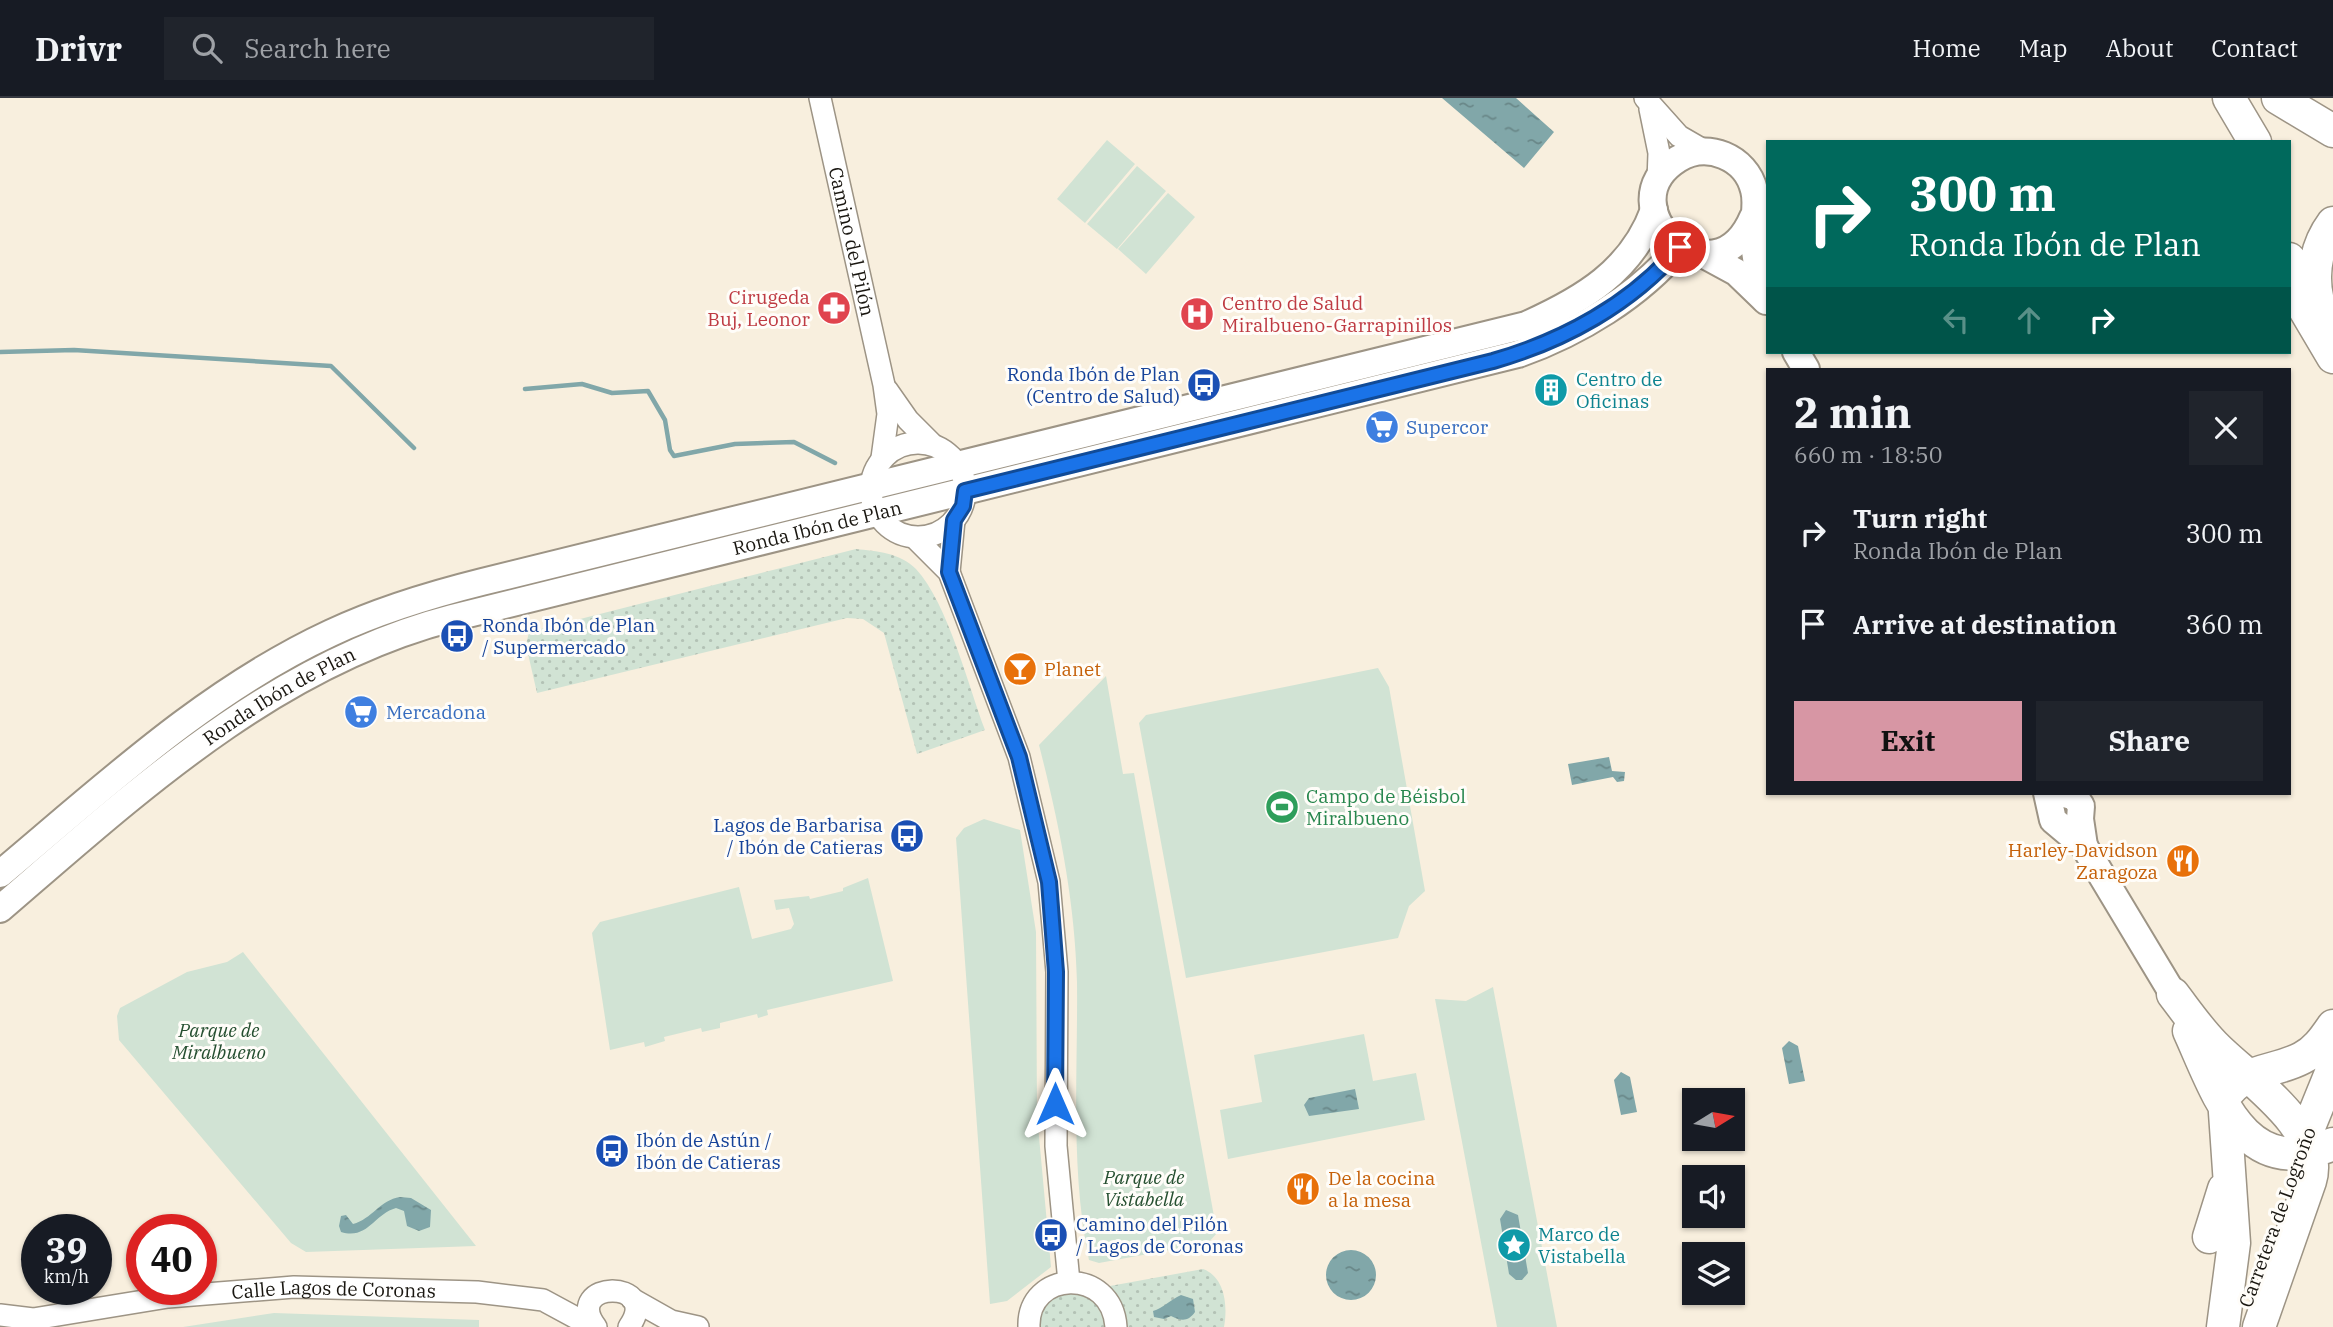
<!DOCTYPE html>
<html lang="en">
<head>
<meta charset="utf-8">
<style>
	body { margin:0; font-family:"IBM Plex Serif",serif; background:#20242c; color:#f1f3f6; height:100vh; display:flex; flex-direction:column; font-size:26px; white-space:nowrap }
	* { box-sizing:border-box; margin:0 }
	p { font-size:23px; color:#9ea1a6 }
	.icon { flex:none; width:38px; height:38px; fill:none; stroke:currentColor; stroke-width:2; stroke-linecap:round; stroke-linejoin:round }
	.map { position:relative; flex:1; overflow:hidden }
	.panel { position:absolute; left:1766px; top:270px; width:525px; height:427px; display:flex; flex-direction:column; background:#171b24; border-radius:0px; box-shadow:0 2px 5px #0004 }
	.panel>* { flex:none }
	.top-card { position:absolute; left:1766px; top:42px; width:525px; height:214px; border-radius:0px; box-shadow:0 2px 5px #0004; background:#00695c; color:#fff; overflow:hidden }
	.needle { width:46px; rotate:79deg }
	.fabs { position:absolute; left:1682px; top:990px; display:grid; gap:14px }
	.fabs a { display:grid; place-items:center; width:63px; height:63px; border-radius:0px; background:#171b24; box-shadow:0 2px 5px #0004; font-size:35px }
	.speed { position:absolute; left:21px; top:1116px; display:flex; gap:14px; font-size:35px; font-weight:700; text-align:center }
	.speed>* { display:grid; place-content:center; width:91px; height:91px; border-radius:50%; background:#171b24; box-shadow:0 2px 5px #0004; line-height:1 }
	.speed small { font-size:18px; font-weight:400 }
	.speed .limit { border:10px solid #d22; background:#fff; color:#111 }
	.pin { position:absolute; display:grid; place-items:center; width:60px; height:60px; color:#fff; margin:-30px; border:4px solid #fff; border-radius:50%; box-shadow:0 2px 7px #0007 }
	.me { position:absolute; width:77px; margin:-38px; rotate:0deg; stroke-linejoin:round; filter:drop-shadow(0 0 5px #0008) }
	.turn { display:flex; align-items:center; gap:24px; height:147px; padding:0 28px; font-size:32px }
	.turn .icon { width:91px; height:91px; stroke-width:2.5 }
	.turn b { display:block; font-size:49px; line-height:60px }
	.lanes { display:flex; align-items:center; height:66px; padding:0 28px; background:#0003; justify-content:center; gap:35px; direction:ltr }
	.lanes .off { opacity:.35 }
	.round { display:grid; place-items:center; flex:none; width:74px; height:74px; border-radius:0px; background:#20242c }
	.overview { display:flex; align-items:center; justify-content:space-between; height:119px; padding:0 28px }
	h1 { font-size:42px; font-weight:700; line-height:52px }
	.action { display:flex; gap:14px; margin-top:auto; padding:14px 28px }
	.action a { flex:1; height:80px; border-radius:0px; background:#d796a4; color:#111; font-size:28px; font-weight:700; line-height:80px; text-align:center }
	.action a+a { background:#20242c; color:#f1f3f6 }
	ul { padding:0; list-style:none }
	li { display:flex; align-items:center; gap:21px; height:91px; padding:0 28px }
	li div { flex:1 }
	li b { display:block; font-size:26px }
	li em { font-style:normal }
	header { display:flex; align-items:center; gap:42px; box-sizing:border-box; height:98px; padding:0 35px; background:#171b24; border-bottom:2px solid #363941 }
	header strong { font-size:33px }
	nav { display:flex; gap:38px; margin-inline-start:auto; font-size:24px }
	.search { width:490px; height:63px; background:#20242c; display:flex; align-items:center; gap:18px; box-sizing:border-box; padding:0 24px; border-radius:0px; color:#9ea1a6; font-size:26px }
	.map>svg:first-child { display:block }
	.grass { fill:url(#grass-dots) }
	.park { fill:#d1e3d4 }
	.water { fill:url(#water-ripples) }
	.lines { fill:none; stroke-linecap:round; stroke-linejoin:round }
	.stream { stroke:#81a7a9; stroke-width:4.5 }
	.minor-casing { stroke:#9d9485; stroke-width:24 }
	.major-casing { stroke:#9d9485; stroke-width:30 }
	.highway-casing { stroke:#9d9485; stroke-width:35 }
	.minor { stroke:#fff; stroke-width:21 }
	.major { stroke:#fff; stroke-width:26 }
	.highway { stroke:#fff; stroke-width:32 }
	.route-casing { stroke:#114b97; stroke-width:18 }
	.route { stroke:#1a73e8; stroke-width:12 }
	.labels { text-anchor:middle; stroke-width:6; stroke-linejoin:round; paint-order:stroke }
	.street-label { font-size:19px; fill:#191610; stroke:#fffdf9 }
	.health-label { font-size:19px; fill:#be3a42; stroke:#fffdf9; text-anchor:end }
	.transit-label { font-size:19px; fill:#164399; stroke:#fffdf9; text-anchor:start }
	.culture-label { font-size:19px; fill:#0d838f; stroke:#fffdf9; text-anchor:start }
	.shop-label { font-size:19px; fill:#366cbe; stroke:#fffdf9; text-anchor:start }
	.food-label { font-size:19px; fill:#c56008; stroke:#fffdf9; text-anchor:start }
	.leisure-label { font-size:19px; fill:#27864d; stroke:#fffdf9; text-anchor:start }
	.park-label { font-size:19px; font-style:italic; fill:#254f30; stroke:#fffdf9 }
</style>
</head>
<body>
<header>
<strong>Drivr</strong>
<div class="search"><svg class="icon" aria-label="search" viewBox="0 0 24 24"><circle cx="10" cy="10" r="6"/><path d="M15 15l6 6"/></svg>Search here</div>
<nav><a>Home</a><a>Map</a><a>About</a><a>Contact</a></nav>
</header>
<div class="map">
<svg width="2333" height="1229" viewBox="0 0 2333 1229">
	<defs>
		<pattern id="grass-dots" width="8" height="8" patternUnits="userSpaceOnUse" patternTransform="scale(1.75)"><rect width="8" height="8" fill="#d1e3d4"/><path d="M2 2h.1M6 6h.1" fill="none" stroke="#b3c2b5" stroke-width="1.8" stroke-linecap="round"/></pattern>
		<pattern id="water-ripples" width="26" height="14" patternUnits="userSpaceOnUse" patternTransform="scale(1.75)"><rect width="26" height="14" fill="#81a7a9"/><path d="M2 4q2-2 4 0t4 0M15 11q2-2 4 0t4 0" fill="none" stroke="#698788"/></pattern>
	</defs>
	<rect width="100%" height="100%" fill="#f8efde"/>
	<path class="grass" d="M856 451C876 453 901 455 916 471 948 506 968 587 985 632L917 656 884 535 863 521 847 520 537 595 526 547 529 534Z
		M1203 1171C1225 1179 1228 1208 1224 1229H1126L1124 1210 1110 1188Z
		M1058 1195H1086L1102 1209 1108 1229H1035L1039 1213Z"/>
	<path class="park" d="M1107 42 1135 66 1085 125 1057 101Z
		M1137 68 1166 93 1117 151 1087 126Z
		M1168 95 1195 119 1146 176 1118 151Z
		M1378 570 1389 589 1425 793 1409 808 1398 840 1186 880 1139 625 1146 617Z
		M1106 578 1123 676 1134 675 1217 1135 1208 1145 1099 1165 1089 1162C1070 1071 1078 976 1077 884 1075 803 1059 725 1039 647Z
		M984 721 1020 732 1036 834 1037 1017 1051 1169 1007 1203 990 1206 956 740 964 730Z
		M868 780 893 883 767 912 768 917 758 920 757 916 720 925V930L702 934 701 930 664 939 665 943 645 949 644 944 610 952 592 835 600 824 739 789 752 841 791 831 794 826 789 810 776 812 774 802 809 798 810 801 843 793V790Z
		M243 854 476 1148 306 1154 291 1145 119 942 117 918 120 910 187 874 227 864Z
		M1493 889 1557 1229H1497L1435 901 1466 903Z
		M1364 936 1373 983 1416 975 1425 1022 1228 1061 1220 1012 1262 1004 1254 957Z
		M274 1215 479 1222V1229H183Z"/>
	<path class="water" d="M1442 0H1516L1554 34 1524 70Z
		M1609 659 1612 673 1625 674 1624 683 1617 684 1613 679 1572 687 1568 666Z
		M1789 943 1798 948 1805 983 1789 986 1782 950Z
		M1621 974 1630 979 1637 1014 1621 1017 1614 982Z
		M1355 991 1359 1011 1309 1018 1304 1007 1309 1000Z
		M400 1099 411 1100 431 1112 430 1129 419 1133 407 1128 404 1113 396 1110C374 1116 368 1142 341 1134L339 1128 341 1118 346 1117 353 1126C372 1121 380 1102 400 1099Z
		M1506 1112 1518 1117 1528 1175 1522 1182H1516L1509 1176 1500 1121Z
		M1326 1177a25 25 0 1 1 50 0a25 25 0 1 1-50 0Z
		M1181 1197 1193 1201 1195 1214C1188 1224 1181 1223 1171 1218L1164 1221 1154 1219 1153 1213C1163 1210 1170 1202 1181 1197Z"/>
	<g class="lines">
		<path class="stream" d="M0 254 74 252 331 268 414 350
			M525 291 582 286 612 295 648 293 665 322 670 352 674 358 735 346 794 344 835 365"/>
		<g class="minor-casing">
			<g id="minor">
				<path id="s1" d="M820 0 884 287 888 316 882 360"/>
				<path d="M1645 0 1679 38 1705 53"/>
				<path d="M1650 11 1659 55 1658 83"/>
				<path d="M887 292 908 322 931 345"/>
				<circle cx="918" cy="392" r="47"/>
				<path d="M915 440 949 474 1019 659 1049 784 1057 874 1056 1048 1069 1184"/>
				<path d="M949 474 954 422"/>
				<path d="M632 1201 671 1223 698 1229"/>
				<path id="s2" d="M0 1217 33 1221 168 1199 294 1189 477 1194 543 1202 593 1229"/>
				<path d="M596 1229C561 1182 663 1180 629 1229"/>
				<path d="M1029 1229C1027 1172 1112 1168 1116 1229"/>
			</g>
		</g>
		<g class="major-casing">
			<g id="major">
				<path d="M1753 119C1714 211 1603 108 1678 61 1707 43 1746 59 1754 92 1758 106 1753 121 1754 135 1754 158 1759 180 1766 203"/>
				<path d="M1701 155 1736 174 1764 201"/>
				<path d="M1796 254 1806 271"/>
				<path d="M2047 695 2053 722 2084 748 2173 896"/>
				<path d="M2062 695 2075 699 2081 708 2080 721 2084 748"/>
				<path d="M0 776C104 689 206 593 331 535 380 512 430 497 482 484L1526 227C1582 202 1632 173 1654 112"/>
				<path id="s3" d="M0 811C136 694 274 566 452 520L1518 256C1578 235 1639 198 1680 149"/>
			</g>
		</g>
		<g class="highway-casing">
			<path id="highway" d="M2229 0 2255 44
				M2278 0 2333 33
				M2333 125C2310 156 2308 201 2333 233
				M2289 161 2304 210 2333 259
				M2173 896C2186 913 2199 932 2214 947 2245 979 2326 1031 2310 1083L2259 1229
				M2189 933C2218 997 2244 1085 2333 1046
				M2298 1056 2333 970
				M2209 1139 2224 1091
				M2223 1229 2234 1145 2224 1000C2242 970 2274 975 2302 960 2316 953 2324 941 2333 928"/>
		</g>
		<use href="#minor" class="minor"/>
		<use href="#major" class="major"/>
		<use href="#highway" class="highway"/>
	</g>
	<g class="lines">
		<g class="route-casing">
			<path id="route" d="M1055 1006 1056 874 1049 784 1019 659 949 474 954 422 963 408 965 393 1493 263C1563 243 1632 206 1680 149"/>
		</g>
		<use href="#route" class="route"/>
	</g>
	<defs>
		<g id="pharmacy-disc" transform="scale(1.75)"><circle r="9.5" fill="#e0444e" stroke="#fffdf9"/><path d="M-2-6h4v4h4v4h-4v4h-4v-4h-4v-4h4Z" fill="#fff"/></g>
		<g id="hospital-disc" transform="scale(1.75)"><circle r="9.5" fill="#e0444e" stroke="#fffdf9"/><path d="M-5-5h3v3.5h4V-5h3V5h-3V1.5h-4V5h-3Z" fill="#fff"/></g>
		<g id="bus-disc" transform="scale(1.75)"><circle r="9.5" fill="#1a4fb4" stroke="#fffdf9"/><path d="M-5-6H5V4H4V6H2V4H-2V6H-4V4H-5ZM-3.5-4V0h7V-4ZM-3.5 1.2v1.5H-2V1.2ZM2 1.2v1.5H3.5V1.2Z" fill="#fff"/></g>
		<g id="building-disc" transform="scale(1.75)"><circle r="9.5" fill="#0f9aa8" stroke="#fffdf9"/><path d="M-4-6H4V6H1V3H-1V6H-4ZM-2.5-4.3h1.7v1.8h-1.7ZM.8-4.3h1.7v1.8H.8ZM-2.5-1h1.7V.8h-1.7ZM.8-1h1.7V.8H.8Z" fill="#fff"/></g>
		<g id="supermarket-disc" transform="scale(1.75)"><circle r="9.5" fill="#3f7fe0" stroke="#fffdf9"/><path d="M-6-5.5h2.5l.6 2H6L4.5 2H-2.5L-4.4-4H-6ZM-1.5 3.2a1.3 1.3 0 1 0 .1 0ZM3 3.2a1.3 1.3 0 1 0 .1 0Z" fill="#fff"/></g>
		<g id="bar-disc" transform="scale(1.75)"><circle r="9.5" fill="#e8710a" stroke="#fffdf9"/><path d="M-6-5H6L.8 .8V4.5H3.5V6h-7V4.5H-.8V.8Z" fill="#fff"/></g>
		<g id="stadium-disc" transform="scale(1.75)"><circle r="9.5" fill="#2e9e5b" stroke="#fffdf9"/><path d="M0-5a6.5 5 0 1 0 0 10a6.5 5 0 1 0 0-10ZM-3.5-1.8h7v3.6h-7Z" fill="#fff"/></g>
		<g id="restaurant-disc" transform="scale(1.75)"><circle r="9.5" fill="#e8710a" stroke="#fffdf9"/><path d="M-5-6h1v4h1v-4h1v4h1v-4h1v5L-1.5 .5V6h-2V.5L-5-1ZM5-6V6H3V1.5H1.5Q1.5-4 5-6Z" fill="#fff"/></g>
		<g id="sight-disc" transform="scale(1.75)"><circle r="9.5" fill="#0f9aa8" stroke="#fffdf9"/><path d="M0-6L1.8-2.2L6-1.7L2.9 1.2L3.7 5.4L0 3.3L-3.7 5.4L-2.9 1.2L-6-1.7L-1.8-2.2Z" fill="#fff"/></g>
	</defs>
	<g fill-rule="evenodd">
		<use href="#pharmacy-disc" x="834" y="210"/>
		<use href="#hospital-disc" x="1197" y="216"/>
		<use href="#bus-disc" x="1204" y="287"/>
		<use href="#building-disc" x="1551" y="292"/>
		<use href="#supermarket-disc" x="1382" y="329"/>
		<use href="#bus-disc" x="457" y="538"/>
		<use href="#bar-disc" x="1020" y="571"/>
		<use href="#supermarket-disc" x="361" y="614"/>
		<use href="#stadium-disc" x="1282" y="709"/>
		<use href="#bus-disc" x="907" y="738"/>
		<use href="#restaurant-disc" x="2183" y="763"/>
		<use href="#bus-disc" x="612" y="1053"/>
		<use href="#restaurant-disc" x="1303" y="1091"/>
		<use href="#bus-disc" x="1051" y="1137"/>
		<use href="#sight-disc" x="1514" y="1147"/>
	</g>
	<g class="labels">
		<g class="street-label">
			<text dy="7" stroke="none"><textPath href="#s1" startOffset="147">Camino del Pilón</textPath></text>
			<text dy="7" stroke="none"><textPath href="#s3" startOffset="919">Ronda Ibón de Plan</textPath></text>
			<text dy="7" stroke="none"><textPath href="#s3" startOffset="352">Ronda Ibón de Plan</textPath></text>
			<text transform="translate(2277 1119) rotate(-70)" y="7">Carretera de Logroño</text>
			<text dy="7" stroke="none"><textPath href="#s2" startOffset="336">Calle Lagos de Coronas</textPath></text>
		</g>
		<g class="health-label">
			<text x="810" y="206">Cirugeda<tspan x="810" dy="22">Buj, Leonor</tspan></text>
			<text x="1222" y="212" text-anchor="start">Centro de Salud<tspan x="1222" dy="22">Miralbueno-Garrapinillos</tspan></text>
		</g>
		<g class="transit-label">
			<text x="1180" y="283" text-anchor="end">Ronda Ibón de Plan<tspan x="1180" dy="22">(Centro de Salud)</tspan></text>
			<text x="482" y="534">Ronda Ibón de Plan<tspan x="482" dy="22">/ Supermercado</tspan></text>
			<text x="883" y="734" text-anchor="end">Lagos de Barbarisa<tspan x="883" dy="22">/ Ibón de Catieras</tspan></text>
			<text x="636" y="1049">Ibón de Astún /<tspan x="636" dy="22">Ibón de Catieras</tspan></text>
			<text x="1076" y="1133">Camino del Pilón<tspan x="1076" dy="22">/ Lagos de Coronas</tspan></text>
		</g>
		<g class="culture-label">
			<text x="1576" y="288">Centro de<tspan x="1576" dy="22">Oficinas</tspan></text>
			<text x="1538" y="1143">Marco de<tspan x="1538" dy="22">Vistabella</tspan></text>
		</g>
		<g class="shop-label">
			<text x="1406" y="336">Supercor</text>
			<text x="386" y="621">Mercadona</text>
		</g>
		<g class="food-label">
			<text x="1044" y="578">Planet</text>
			<text x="2158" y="759" text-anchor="end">Harley-Davidson<tspan x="2158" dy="22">Zaragoza</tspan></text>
			<text x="1328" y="1087">De la cocina<tspan x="1328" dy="22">a la mesa</tspan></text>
		</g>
		<g class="leisure-label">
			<text x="1306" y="705">Campo de Béisbol<tspan x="1306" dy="22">Miralbueno</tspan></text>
		</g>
		<g class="park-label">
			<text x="219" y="939">Parque de<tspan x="219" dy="22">Miralbueno</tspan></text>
			<text x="1144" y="1086">Parque de<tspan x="1144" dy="22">Vistabella</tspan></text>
		</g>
	</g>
</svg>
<div class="fabs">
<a><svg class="needle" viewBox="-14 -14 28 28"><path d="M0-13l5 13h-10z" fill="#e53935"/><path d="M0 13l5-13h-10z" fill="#9ea1a6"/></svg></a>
<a><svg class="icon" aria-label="sound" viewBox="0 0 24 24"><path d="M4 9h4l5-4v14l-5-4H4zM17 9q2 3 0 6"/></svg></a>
<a><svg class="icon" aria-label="layers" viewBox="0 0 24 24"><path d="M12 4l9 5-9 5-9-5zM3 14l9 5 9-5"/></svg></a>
</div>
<div class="speed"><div>39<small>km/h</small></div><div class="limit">40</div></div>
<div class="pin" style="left:1680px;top:149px;background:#d93025"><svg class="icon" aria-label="arrive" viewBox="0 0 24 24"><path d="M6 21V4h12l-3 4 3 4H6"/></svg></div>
<svg class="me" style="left:1055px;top:1006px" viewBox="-20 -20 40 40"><path d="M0-17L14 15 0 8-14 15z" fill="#1a73e8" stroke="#fff" stroke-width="4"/></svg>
<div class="top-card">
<div class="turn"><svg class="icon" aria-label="right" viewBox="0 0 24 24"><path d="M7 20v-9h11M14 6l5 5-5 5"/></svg><div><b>300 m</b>Ronda Ibón de Plan</div></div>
<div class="lanes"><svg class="icon off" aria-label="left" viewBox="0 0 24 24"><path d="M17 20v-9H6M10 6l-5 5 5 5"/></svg><svg class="icon off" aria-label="ahead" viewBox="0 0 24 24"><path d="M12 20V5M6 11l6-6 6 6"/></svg><svg class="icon" aria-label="right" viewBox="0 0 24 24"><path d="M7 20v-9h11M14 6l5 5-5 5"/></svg></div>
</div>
<section class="panel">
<div class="overview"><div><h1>2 min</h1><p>660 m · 18:50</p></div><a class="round"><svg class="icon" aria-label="close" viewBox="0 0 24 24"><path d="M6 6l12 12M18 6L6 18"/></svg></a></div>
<ul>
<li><svg class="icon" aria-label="right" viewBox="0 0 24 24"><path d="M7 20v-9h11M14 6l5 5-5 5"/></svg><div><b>Turn right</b><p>Ronda Ibón de Plan</p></div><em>300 m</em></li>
<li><svg class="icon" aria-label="arrive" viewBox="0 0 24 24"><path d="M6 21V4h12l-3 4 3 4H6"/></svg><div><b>Arrive at destination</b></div><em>360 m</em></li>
</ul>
<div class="action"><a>Exit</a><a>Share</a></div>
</section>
</div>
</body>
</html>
